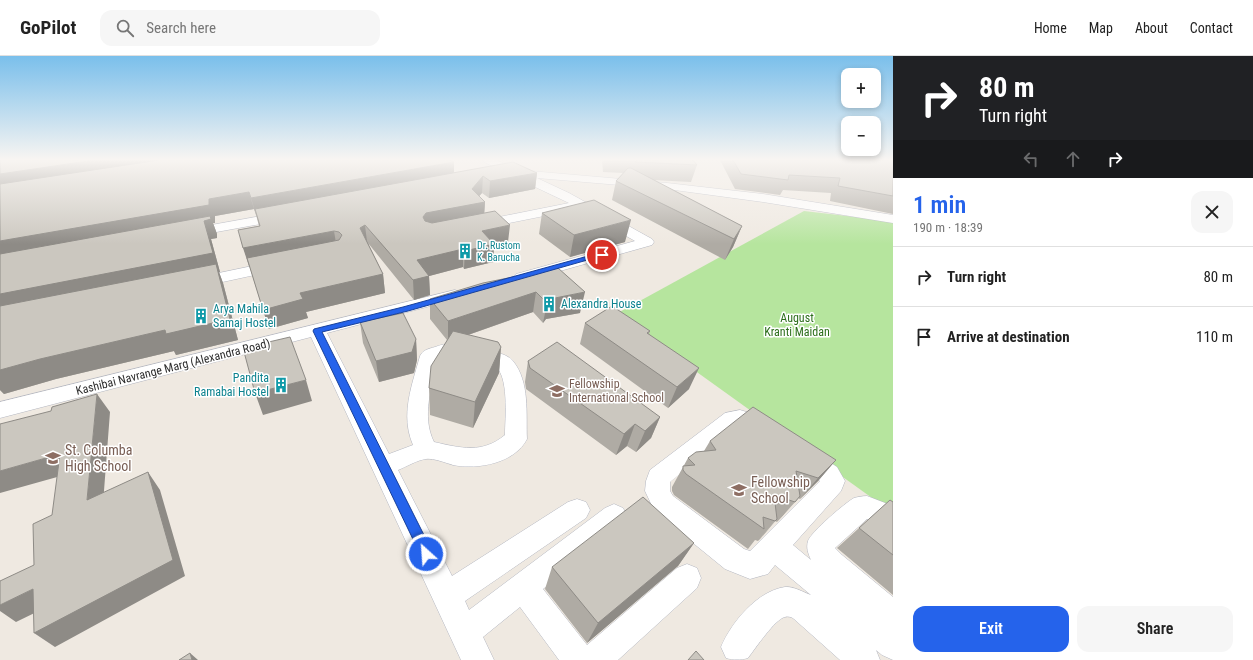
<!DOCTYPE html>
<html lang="en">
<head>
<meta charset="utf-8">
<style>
	body { margin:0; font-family:"Roboto Condensed",sans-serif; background:#f6f6f6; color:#222; height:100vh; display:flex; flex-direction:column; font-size:15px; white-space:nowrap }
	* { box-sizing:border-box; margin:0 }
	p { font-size:13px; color:#767676 }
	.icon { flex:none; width:22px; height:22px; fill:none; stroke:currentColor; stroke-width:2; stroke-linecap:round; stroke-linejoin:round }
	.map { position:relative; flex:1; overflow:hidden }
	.drawer { display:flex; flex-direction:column; background:#fff; width:360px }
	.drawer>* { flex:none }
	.hud { background:#202124; color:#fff; overflow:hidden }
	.buttons { position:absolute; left:841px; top:12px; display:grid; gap:8px }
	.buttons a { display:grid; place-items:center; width:40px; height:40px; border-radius:8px; background:#fff; box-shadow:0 2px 6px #0003; font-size:20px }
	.pin { position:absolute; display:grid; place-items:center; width:34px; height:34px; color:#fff; margin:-17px; border:2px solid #fff; border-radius:50%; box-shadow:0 1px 4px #0007 }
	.me { position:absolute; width:44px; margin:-22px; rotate:334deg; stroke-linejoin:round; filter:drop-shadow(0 0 3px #0008) }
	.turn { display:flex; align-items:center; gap:14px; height:84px; padding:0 20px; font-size:18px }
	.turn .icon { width:52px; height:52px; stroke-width:2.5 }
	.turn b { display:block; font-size:28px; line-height:34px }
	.lanes { display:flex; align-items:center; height:38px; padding:0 20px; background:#0003; justify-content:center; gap:20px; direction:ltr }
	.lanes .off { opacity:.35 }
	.round { display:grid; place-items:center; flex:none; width:42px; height:42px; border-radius:12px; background:#f6f6f6 }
	.overview { display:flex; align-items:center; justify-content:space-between; height:68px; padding:0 20px }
	h1 { font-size:24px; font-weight:600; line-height:30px; color:#2563eb }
	.cta { display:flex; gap:8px; margin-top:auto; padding:8px 20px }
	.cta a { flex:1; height:46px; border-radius:12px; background:#2563eb; color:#fff; font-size:16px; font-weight:600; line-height:46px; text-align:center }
	.cta a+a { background:#f6f6f6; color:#222 }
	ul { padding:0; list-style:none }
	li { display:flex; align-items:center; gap:12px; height:60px; padding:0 20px; border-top:1px solid #e0e0e0 }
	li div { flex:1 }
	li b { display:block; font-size:15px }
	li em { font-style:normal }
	header { display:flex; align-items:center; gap:24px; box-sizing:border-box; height:56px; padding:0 20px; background:#fff; border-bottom:1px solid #e0e0e0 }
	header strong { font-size:19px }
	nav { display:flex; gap:22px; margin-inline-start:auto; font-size:14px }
	.search { width:280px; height:36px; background:#f6f6f6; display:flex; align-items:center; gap:10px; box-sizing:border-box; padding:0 14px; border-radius:12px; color:#767676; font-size:15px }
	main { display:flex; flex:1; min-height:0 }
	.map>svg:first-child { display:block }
	.green { fill:#b6e59e }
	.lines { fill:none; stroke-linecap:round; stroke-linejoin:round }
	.minor-casing { stroke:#b4b7c1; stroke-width:1 }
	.minor { fill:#fff; fill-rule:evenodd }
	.wall { fill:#afaba4 }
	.shaded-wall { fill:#8e8b86 }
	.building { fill:#cbc7bf; stroke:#8e8b86 }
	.route { fill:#2563eb; stroke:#184099 }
	.labels { text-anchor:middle; stroke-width:3; stroke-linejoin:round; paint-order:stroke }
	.far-culture-label { font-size:10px; fill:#0d838f; stroke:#fff; text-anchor:start }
	.culture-label { font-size:12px; fill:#0d838f; stroke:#fff; text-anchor:start }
	.park-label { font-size:12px; fill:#2c6e1b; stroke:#fff }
	.street-label { font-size:12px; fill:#2e2e2e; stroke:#fff }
	.education-label { font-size:12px; fill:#785e54; stroke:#fff; text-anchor:start }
	.near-education-label { font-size:14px; fill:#785e54; stroke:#fff; text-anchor:start }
</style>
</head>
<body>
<header>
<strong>GoPilot</strong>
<div class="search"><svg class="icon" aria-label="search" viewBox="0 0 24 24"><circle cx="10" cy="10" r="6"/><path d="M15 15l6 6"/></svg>Search here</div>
<nav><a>Home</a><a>Map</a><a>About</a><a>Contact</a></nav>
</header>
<main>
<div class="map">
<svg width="893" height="604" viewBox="0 0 893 604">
	<rect width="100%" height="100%" fill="#efe9e1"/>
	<path class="green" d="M804 155 873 163 893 167V457L616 258Z"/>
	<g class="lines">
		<g class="minor-casing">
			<path id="minor" d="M483 104H496L519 114 667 127 763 138 893 159V167L763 146 667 133 537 122 569 137 652 183 654 186 652 189 521 226 516 224 513 221 516 218 635 185 579 153 479 173 474 172 472 169 474 166 569 147 514 121 508 119 507 117 484 106Z
				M283 156 288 157 289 160 288 163 189 181 184 180 182 177 184 174 189 173Z
				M277 205 282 207 285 210 282 213 195 232 189 230 187 227 189 224 195 222Z
				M455 234 461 236 463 239 461 242 327 277 389 398 413 389C400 359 412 329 420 300 423 294 428 293 435 291 454 284 469 289 489 294 497 297 507 298 513 305 530 326 526 358 527 383 515 407 478 414 453 409 446 407 434 402 426 403 417 404 406 411 398 414L452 520 568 446 577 443 586 446 590 454 586 462 465 545 469 554 605 452 614 448 623 452 627 460 623 468 543 533 587 589 677 512 687 508 697 512 701 522 697 532 618 604H559L520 551 483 581 494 604H461L311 281 0 362V346ZM448 299C459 298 468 301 478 304 483 305 489 306 493 308 510 318 505 362 505 379 482 398 461 392 434 386 421 360 432 330 438 304Z
				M740 354 760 360 837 411 845 425 841 435 793 489 811 504C808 497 806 492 808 485 811 476 845 447 854 442 858 441 862 440 867 440L893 450V477L884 473 867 463 835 492 842 499 893 541V604L882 599 876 594 880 604H840L794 563C792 561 788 560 785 561 775 563 755 593 748 602 741 604 733 604 726 602L721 591C731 567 757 535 785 531 793 530 803 536 811 539L775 509 768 518 750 523 725 513 655 456 645 435 646 425 650 414 725 357ZM740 370 744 372 820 425 750 495 744 493 673 440 670 435V426Z"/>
		</g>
		<use href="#minor" class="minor"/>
	</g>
	<path class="wall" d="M0 104 454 106V117H537L535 133 489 142 482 137 479 140 485 146 484 157 508 186 494 190 493 206 464 213 463 211 429 220 430 239 414 244 368 187 383 218 385 237 306 256 308 262 269 273 238 174 259 170 256 159 254 153 215 160V167H213L217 178V182L211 183 220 216H219L223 227 238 284 176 299 174 295 56 323 4 338 0 334Z
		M602 104H693L697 109 691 126 653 124 742 170 733 191 725 204 612 144 616 125 624 117 603 116Z
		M720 104H893V158L830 145 831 137 783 134 780 139 735 133Z
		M542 157 625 186 570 201 539 178Z
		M558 212 580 257 546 263 543 267 533 256 468 279 501 291 499 317 473 372 430 359 429 332 447 284 430 263V243Z
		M360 266 416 283 417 304 414 317 379 326 363 287Z
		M585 267 650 275 649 278 689 333 668 352 580 288Z
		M528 305 660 361 651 382 636 396 627 390 616 399 526 333 525 326Z
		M710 385 836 404 818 425 800 443 798 442 777 466 775 465 758 485 755 484 748 493 674 439 672 435V431L688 402 704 395Z
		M890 444 893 446V539L837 492Z
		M694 487 678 510 587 587 545 533 552 511Z"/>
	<path class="shaded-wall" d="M95 104H206L0 135V118Z
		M454 106V122L255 153 256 159 251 142Z
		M537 117 535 133 489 142 490 125Z
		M483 120 482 137 472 148 485 146 484 163 424 178 423 161 426 157 472 133Z
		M249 136 254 153 215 160V167H213L217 178V182L211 183 220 216H219L223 227 238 284 176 299 174 295 56 323 4 338 0 334V314L40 303 165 274 230 263 0 260V185L209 143Z
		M631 164 625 186 570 201 574 179Z
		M365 169 367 186 360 172Z
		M510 169 508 186 494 190 493 206 464 213 465 195 482 175Z
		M742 170 733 191 725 204 734 183Z
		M334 175 337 193 249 210 243 192Z
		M463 193V211L418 223 417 204Z
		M383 218 385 237 306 256 308 262 269 273 263 254 300 237Z
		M429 220 430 239 414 244 413 224Z
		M536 236 533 256 448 286V265Z
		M585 236 580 257 546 263 543 267 547 247 550 243Z
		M416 283 417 304 414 317 379 326 376 305Z
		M501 291 499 317 473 372 475 346Z
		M699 312 689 333 668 352 677 331Z
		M306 324 312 345 263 359 255 337Z
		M97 338 110 356 102 461 87 444Z
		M660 361 651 382 636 396 645 375Z
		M635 368 627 390 616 399 624 378Z
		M60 398 75 416 0 437V415Z
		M836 404 818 425 800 443 818 422Z
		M148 416 160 434 185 520 55 591 34 577Z
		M800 440 782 460 777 466 795 446Z
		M777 463 760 483 758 485 775 465Z
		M694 487 678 510 587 587 598 567Z
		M33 533 53 548 16 566 0 555V549Z
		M190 597 198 604H192Z"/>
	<path class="building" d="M0 104H95L0 118Z
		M159 104H450L454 106 251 142 249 136 209 143V149L0 185V128Z
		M637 104H693L697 109 635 106Z
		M733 104H893V140L838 130 840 122 789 119 788 124 741 118Z
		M513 106 537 117 490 125 483 120 472 133 485 146 426 157 423 161 425 165 432 167 495 155 510 169 482 175 494 188 465 195 463 193 417 204 429 220 413 224 365 169 360 172 383 218 300 237 303 243 263 254 247 202 339 184 342 179 339 176 334 175 243 192 238 174 260 170 255 153Z
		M628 112H631L742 170 734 183 616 125Z
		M594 144 631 164 574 179 542 157Z
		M210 160 211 163 204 165 213 197 0 238V198Z
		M216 208 230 263 166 278 165 274 40 303 0 314V250Z
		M558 212 585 236 550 243 547 247 536 236 448 265 430 243 483 227Z
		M612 250 650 275 647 277 699 312 677 331 585 267Z
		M403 257 416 283 412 296 376 305 360 266Z
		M453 275 498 286 501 291 475 346 429 332 431 310Z
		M290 281 306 324 255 337 243 292Z
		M557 286 660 361 645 375 635 368 624 378 530 312 528 305Z
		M97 338 87 444 148 416 173 504 34 577 33 533 0 549V525L34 509 33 468 52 459 60 398 0 415V368L51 355 52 351Z
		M753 351 836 404 818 422 796 415 800 440 795 446 774 439 777 463 775 465 763 461 764 473 686 418 683 414V410L695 409 688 402 696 396 716 394 710 385Z
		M643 441 694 487 598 567 552 511Z
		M890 444 893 446V499L859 472Z
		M696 595 704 604H688Z
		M190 597 192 604H179Z"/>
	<linearGradient id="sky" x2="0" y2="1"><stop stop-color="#7abfeb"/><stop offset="0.55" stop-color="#f8f5f2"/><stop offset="1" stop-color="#f8f5f2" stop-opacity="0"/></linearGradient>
	<rect width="893" height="188" fill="url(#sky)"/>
	<path class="route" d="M599 197 605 199 408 255 322 276 431 493 433 498 431 502 426 504 422 502 313 275 314 273 403 251Z"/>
	<defs>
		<g id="building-bare" transform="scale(1.2)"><path d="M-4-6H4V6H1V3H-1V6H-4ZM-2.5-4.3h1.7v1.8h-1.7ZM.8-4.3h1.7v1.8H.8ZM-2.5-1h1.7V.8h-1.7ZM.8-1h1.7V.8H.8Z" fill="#0f9aa8" stroke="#fff" stroke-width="2.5" paint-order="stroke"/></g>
		<g id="school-bare" transform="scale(1.2)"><path d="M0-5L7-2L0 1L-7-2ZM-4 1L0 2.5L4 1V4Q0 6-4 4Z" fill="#8d6e63" stroke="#fff" stroke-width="2.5" paint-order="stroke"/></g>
	</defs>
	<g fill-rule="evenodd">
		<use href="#building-bare" x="465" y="195"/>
		<use href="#building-bare" x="549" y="248"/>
		<use href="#building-bare" x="201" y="260"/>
		<use href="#building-bare" x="281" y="329"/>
		<use href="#school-bare" x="557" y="335"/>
		<use href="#school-bare" x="53" y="402"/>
		<use href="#school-bare" x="739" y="434"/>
	</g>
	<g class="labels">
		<g class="far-culture-label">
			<text x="477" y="193">Dr. Rustom<tspan x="477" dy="12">K. Barucha</tspan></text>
		</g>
		<g class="culture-label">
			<text x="561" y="252">Alexandra House</text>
			<text x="213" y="257">Arya Mahila<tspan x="213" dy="14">Samaj Hostel</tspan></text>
			<text x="269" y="326" text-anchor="end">Pandita<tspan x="269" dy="14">Ramabai Hostel</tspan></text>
		</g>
		<g class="park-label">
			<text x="797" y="266">August<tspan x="797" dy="14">Kranti Maidan</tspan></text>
		</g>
		<g class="street-label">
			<text transform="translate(173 311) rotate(-14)" y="4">Kashibai Navrange Marg (Alexandra Road)</text>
		</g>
		<g class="education-label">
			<text x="569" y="332">Fellowship<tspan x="569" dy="14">International School</tspan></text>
		</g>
		<g class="near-education-label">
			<text x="65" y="399">St. Columba<tspan x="65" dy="16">High School</tspan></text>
			<text x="751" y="431">Fellowship<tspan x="751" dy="16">School</tspan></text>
		</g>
	</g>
</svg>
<div class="buttons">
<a>+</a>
<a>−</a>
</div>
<div class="pin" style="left:602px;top:199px;background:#d93025"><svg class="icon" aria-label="arrive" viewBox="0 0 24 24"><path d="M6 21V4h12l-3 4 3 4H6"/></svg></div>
<svg class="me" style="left:426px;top:498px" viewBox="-20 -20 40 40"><circle r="17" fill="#2563eb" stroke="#fff" stroke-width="3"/><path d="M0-11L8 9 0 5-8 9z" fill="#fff"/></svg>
</div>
<section class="drawer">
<div class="hud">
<div class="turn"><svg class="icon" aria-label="right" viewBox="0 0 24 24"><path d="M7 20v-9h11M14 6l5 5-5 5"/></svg><div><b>80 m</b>Turn right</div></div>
<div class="lanes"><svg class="icon off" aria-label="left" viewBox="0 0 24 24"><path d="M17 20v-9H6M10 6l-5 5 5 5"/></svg><svg class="icon off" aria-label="ahead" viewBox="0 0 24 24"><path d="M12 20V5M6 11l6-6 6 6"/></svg><svg class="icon" aria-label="right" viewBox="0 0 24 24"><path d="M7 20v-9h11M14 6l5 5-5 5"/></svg></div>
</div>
<div class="overview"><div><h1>1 min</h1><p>190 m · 18:39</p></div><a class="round"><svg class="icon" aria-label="close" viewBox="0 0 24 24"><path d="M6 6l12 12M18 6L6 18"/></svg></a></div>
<ul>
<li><svg class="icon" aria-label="right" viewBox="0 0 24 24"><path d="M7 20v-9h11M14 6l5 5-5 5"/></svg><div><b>Turn right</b></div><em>80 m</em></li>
<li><svg class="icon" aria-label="arrive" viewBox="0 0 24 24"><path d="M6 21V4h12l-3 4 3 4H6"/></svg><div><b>Arrive at destination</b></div><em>110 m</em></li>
</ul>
<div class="cta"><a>Exit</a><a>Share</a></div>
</section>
</main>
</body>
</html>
